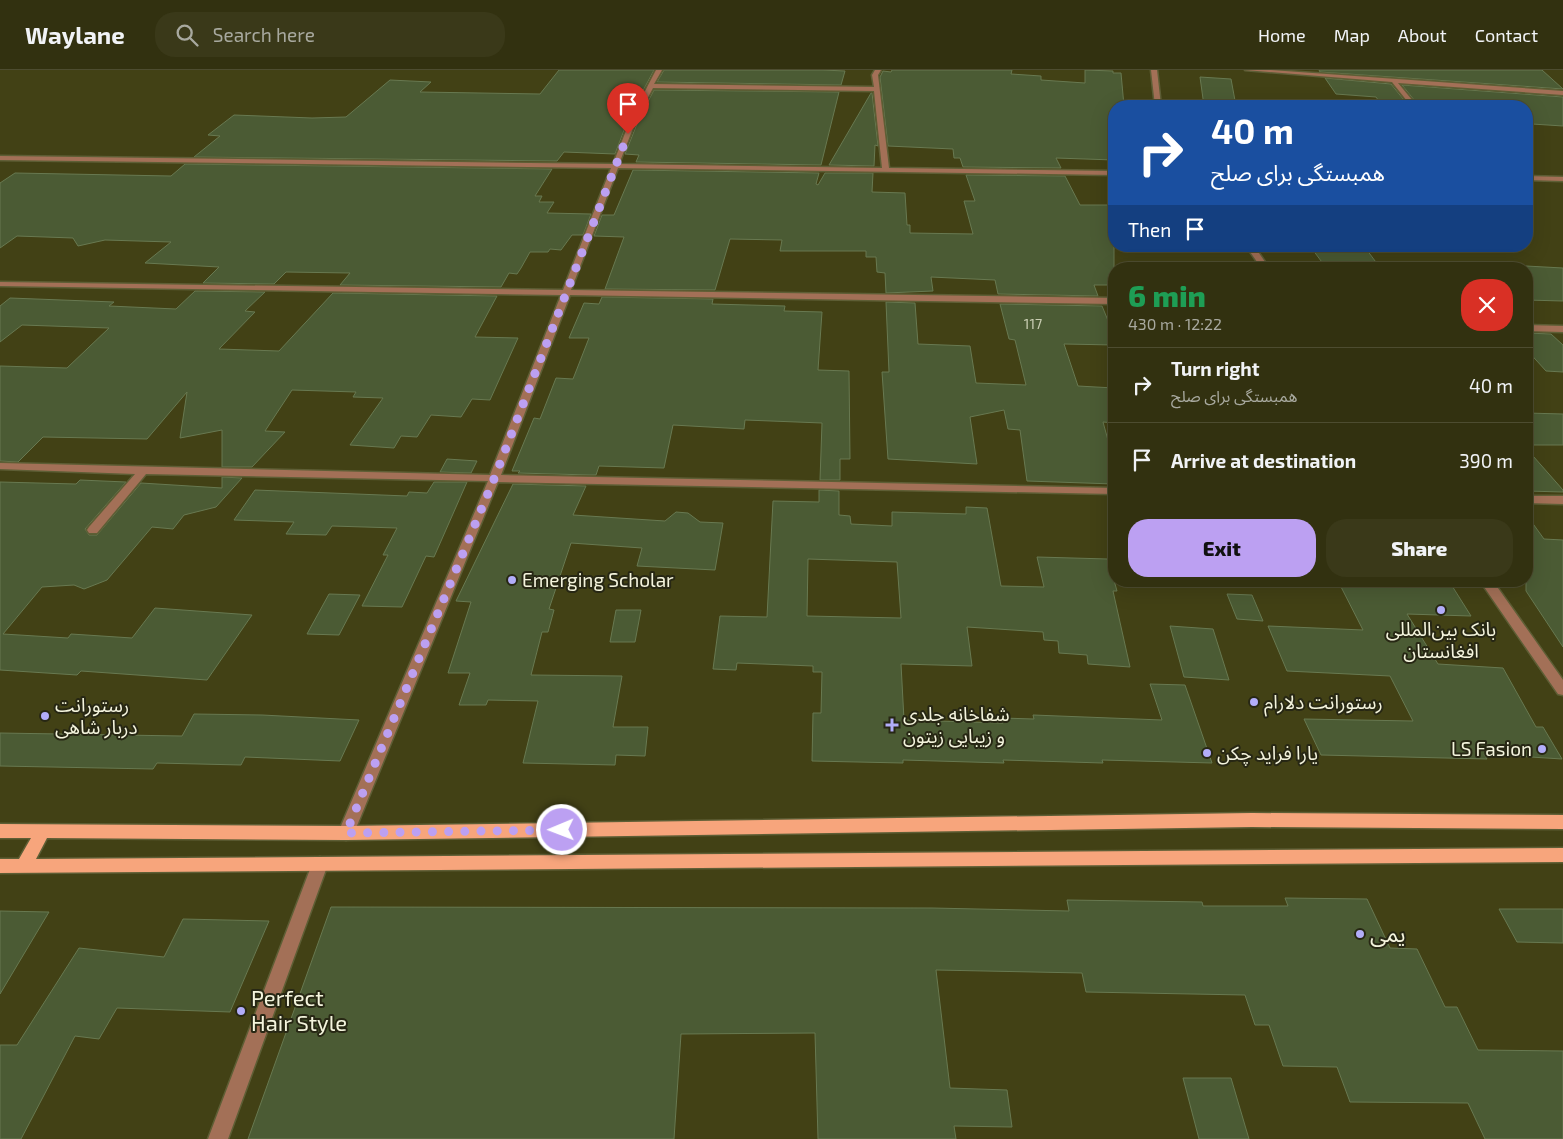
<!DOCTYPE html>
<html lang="en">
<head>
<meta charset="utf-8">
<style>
	body { margin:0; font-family:"Exo 2","Noto Sans Arabic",sans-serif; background:#3a3919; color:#f1f3f6; height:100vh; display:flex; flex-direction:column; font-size:19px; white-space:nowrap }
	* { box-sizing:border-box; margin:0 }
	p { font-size:16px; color:#a8a99f }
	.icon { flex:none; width:28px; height:28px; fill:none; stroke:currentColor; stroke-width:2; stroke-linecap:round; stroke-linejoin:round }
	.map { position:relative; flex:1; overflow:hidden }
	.drawer { position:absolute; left:1108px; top:192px; width:425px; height:325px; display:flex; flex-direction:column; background:#323110; border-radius:20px; box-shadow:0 5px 20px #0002,0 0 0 1px #4d4c30 }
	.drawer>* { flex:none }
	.top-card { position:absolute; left:1108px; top:30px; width:425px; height:152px; border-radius:20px; box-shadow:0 5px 20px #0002,0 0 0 1px #4d4c30; background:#1a4fa0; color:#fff; overflow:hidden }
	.pin { position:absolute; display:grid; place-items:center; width:42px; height:42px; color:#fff; margin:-51px -21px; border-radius:50% 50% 50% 0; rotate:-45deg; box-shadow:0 0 5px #0007 }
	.pin .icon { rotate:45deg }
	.me { position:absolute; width:55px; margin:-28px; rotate:269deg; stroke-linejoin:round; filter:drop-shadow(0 0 4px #0008) }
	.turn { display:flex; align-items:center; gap:18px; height:105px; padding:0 20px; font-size:22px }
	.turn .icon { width:65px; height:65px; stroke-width:2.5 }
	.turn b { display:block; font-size:35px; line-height:42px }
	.then { display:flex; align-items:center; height:48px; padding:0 20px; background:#0003; gap:10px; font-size:19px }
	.round { display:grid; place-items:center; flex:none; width:52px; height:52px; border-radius:20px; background:#3a3919 }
	.summary { display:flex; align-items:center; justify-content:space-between; height:85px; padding:0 20px }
	h1 { font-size:30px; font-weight:800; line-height:38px; color:#1e9e55 }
	.button { display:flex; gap:10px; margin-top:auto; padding:10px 20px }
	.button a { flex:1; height:58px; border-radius:20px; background:#bca0f2; color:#111; font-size:20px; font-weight:800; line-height:58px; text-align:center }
	.button a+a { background:#3a3919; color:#f1f3f6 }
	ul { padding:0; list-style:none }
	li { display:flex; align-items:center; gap:15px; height:75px; padding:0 20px; border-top:1px solid #4d4c30 }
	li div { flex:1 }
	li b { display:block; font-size:19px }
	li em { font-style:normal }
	header { display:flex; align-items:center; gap:30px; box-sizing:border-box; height:70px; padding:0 25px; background:#323110; border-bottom:1px solid #4d4c30 }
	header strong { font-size:24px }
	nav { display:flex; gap:28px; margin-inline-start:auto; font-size:18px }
	.search { width:350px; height:45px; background:#3a3919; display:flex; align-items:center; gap:12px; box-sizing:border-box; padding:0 18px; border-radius:20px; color:#a8a99f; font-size:19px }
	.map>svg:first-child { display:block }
	.building { fill:#4b5b34; stroke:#687951; fill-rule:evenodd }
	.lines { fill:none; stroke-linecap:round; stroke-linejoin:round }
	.minor-casing { stroke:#5e5e35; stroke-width:3 }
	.major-casing { stroke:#5e5e35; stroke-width:3 }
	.minor { fill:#a37057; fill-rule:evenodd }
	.major { fill:#f7a57c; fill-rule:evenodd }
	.route { stroke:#bca0f2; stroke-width:9; stroke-dasharray:0 16.2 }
	.poi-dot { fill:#b2adf9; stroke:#272714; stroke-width:2 }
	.labels { text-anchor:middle; stroke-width:4; stroke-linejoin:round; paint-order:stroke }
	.far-number-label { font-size:14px; fill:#caceb3 }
	.poi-label { font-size:19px; fill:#f4f4dd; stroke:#272714; text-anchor:start }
	.near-poi-label { font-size:22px; fill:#f4f4dd; stroke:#272714; text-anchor:start }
</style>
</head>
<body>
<header>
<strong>Waylane</strong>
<div class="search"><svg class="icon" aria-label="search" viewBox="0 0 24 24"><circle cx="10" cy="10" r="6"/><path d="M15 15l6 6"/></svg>Search here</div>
<nav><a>Home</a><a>Map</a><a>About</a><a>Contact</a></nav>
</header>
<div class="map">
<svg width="1563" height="1069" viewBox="0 0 1563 1069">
	<rect width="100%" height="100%" fill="#424115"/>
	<path class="building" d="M559 0H654L629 47 615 84 564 82 557 91 194 87 220 66 208 65 234 45 312 48 346 47 390 10 431 12 420 22 540 24Z
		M664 0H823L845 1 841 15 657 12Z
		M892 0H1012L1011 4 1041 6V10L1085 13V0L1113 1V3H1121L1124 36H1114V90L1056 88 1061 98 963 97 960 88H954L953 79 888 76 880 7 883 1 891 2Z
		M1319 0H1542L1563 19 1320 2Z
		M1200 7 1231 9 1236 36H1204Z
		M1325 8 1391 14 1408 35 1381 34 1376 27 1336 24Z
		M1402 15 1563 27V56L1532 54 1526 49V36H1419Z
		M654 20 839 22 821 95 636 92 639 85 625 84 639 49Z
		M871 23H872L878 76 875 75 874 96 829 95Z
		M185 94 552 99 535 126H542L539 132H554L547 143 591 144 583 165H572L561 180 550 179 548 182H530L521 198 517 204 509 203 501 217 340 215 350 203 286 202 274 214 203 213 219 197 145 193 171 172 105 170 78 176 73 168 17 166 0 178V113L15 103 171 106Z
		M633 100 819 103 816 114 818 115 825 103H873L872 122 905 123 907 155H910V163L973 164 964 131H975L966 105 1065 106 1080 135H1114V215H1094L1098 226 998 224 995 210 931 207 933 221 886 223 885 203 877 202 876 187H866V181H780L782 170 730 169 715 220 605 219 624 167 594 166 602 145H614Z
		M1310 176H1364L1381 199H1327Z
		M1526 196 1563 198V231L1526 230Z
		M195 221 265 222 245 241 255 242 219 279 279 281 333 223 497 226 475 267 518 268 490 330 472 329 461 347 431 345 417 367 401 366 394 378 350 375 383 328 353 327 356 322 292 320 265 361 285 362 252 397H222V360L180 368 187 322 147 369 43 367 18 392 0 391V296L67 298 109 258 22 255 0 272V236L10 228 114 232 109 236 176 239Z
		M602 227 713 229 712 234 785 236 784 241 822 242 818 300 849 301 850 389H840V410H820L822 353 745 350 744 359 673 355 664 398 599 396 596 405H590L518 403 520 401H512L534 348 540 349 556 308 573 309 589 268H569L584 233 599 234Z
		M886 232 915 233 918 274 970 276 976 313 1026 315 1015 270 1009 269 1000 234 1102 236 1114 265V275L1064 274 1078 316 1114 318V353L1103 352 1114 392V414L1027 411 1020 360 1008 359 1004 340 970 347 977 394 888 389 882 302H889Z
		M1526 263 1551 264 1563 275V302L1546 301 1526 279Z
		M1526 343 1563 344V375H1526Z
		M1526 378 1563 420V422L1526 421Z
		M447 389 477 391 471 403 440 402Z
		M222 407 242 408 216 437 184 445 173 459 152 457 107 510 84 519 74 515 42 517 3 564 68 568 71 564 132 568 155 538 252 545 207 610 81 601 77 605 0 600V412L76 414 80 410 126 412 85 459 89 465H97L141 413 222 418Z
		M434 412H467L434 487 426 486 402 537 362 536 388 485H383L397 458 332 456 326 465 286 464 294 452 234 450 255 420 407 426 409 422 427 423Z
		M513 414 586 416 573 445 665 451 676 442 688 443 700 452 723 453 715 500 637 496 642 478 571 473 549 539 554 540 548 562H542L531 605 622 606 613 657H648L645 686 616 685 615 695 523 693 538 631 488 630 486 635H459L470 603H448L471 532 456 531Z
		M819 420 839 421V445L850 446 851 454 892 456V442L966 444V437L987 438 1001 516 1044 517 1037 487 1108 489 1117 521H1113L1130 597 1088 594 1087 585 1059 583 1058 571 1044 570 1043 562 967 557 972 596 901 594 904 650 1003 653 1002 648 1034 649 1033 645 1162 650 1150 614 1185 615 1212 693 1102 690 1103 693 1003 690 1004 693 903 690V693L812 691 813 643H821L822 602H813V596L737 593 736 600 713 599 720 546 767 547 773 431 819 432ZM808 489 897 492 901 548 807 546Z
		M1526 444 1544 469 1563 470V577L1526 521Z
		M1338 511H1449L1471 546 1407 544 1438 594 1503 598 1536 657H1543L1562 689 1484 684 1487 689 1321 685 1304 649 1413 651 1390 606 1287 601 1268 556 1363 560Z
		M329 524 360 525 339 565 307 564Z
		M1227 524 1252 525 1263 551 1237 549Z
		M616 540H641L635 572H610Z
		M1170 556 1213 559 1229 610 1184 607Z
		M194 644 262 645 359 650 340 691 245 687 241 695 157 693 153 699 0 696V663L182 666Z
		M1285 828 1367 829 1390 878 1417 879 1445 937H1457L1478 980 1563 981V1069H1485L1468 1033 1350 1032 1337 997 1283 996 1269 955H1255L1245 925 1086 922 1082 903 936 900 950 1018 1007 1020 1012 1057 954 1056 956 1069H818L815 963 681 964 674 1069H248L331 837 932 838 1069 841 1067 830 1202 832 1203 836H1288Z
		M1499 839H1563V873L1517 872Z
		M0 841 49 842 0 924Z
		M183 849 269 851 230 942 117 938 99 969 75 966 21 1069H0V975H17L79 878 164 887Z
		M1183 1008H1231L1249 1069H1199Z"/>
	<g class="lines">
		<g class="minor-casing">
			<path id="minor" d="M656 0H662L654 14 874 17 872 5 875 0H881L878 5 889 98 1114 101V105L618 98 571 220 1114 228V234L570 225 501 405 1114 418V424L498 412 354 763 351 768 346 770 341 768 338 763 488 411 146 404 97 463H89L87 460 89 457 135 404 0 399V393L490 405 561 225 0 216V212L563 220 611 98 0 90V86L613 94 631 48ZM653 18 874 21 882 98 619 94 637 48Z
				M1151 0H1157L1161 36H1155Z
				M1245 0H1271L1563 21V25L1398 13 1417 36H1411L1392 12Z
				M1526 106 1563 107V111L1526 110Z
				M1246 176H1254L1270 199H1262Z
				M1526 255 1563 256V262L1526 261Z
				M1526 426H1563V434L1526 433Z
				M1480 511H1493L1563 610V625L1558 624Z
				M320 787 326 789 328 794 228 1069H208L312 794 314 789Z"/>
		</g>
		<g class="major-casing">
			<path id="major" d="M1252 743 1563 745V759L1252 757 346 770 47 768 36 789 1563 778V792L0 803V789H19L31 768H0V754L346 756Z"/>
		</g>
		<use href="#minor" class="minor"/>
		<use href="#major" class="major"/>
	</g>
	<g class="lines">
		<path class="route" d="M562 760 346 763 494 409 628 64"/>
	</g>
	<g class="poi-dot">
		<circle cx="512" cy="510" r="5"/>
		<circle cx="1441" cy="540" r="5"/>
		<circle cx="1254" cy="632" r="5"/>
		<circle cx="45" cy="646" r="5"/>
		<path d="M889.5 647.5h5v5h5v5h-5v5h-5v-5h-5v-5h5z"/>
		<circle cx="1542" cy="679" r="5"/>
		<circle cx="1207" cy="683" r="5"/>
		<circle cx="1360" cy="864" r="5"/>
		<circle cx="241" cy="941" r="5"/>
	</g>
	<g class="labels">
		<g class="far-number-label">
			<text x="1033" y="259">117</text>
		</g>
		<g class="poi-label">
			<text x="522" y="517">Emerging Scholar</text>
			<text x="1441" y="566" text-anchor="middle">بانک بین‌المللی<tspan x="1441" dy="22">افغانستان</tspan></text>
			<text x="1264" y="639">رستورانت دلارام</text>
			<text x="55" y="642">رستورانت<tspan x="55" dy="22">دربار شاهی</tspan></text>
			<text x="903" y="651">شفاخانه جلدی<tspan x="903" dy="22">و زیبایی زیتون</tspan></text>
			<text x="1532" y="686" text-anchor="end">LS Fasion</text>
			<text x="1217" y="690">یارا فراید چکن</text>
		</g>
		<g class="near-poi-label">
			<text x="1370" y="872">یمی</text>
			<text x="251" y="936">Perfect<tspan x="251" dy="25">Hair Style</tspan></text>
		</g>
	</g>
</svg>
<div class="pin" style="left:628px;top:64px;background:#d93025"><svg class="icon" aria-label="arrive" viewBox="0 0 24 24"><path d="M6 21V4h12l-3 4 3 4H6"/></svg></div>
<svg class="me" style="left:562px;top:760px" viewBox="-20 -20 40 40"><circle r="17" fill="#bca0f2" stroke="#fff" stroke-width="3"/><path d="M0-11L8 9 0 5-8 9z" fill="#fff"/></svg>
<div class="top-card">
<div class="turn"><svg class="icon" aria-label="right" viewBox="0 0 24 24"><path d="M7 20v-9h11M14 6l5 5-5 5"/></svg><div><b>40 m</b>همبستگی برای صلح</div></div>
<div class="then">Then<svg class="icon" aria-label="arrive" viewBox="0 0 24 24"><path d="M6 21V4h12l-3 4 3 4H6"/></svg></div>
</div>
<section class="drawer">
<div class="summary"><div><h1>6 min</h1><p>430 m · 12:22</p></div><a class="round" style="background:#d93025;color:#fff"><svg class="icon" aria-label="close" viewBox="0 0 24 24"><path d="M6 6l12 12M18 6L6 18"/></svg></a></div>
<ul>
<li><svg class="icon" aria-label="right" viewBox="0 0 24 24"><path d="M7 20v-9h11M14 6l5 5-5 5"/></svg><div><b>Turn right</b><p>همبستگی برای صلح</p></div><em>40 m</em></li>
<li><svg class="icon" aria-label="arrive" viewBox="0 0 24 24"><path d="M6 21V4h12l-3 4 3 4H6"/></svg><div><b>Arrive at destination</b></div><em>390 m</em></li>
</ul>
<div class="button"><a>Exit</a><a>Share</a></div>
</section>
</div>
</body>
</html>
